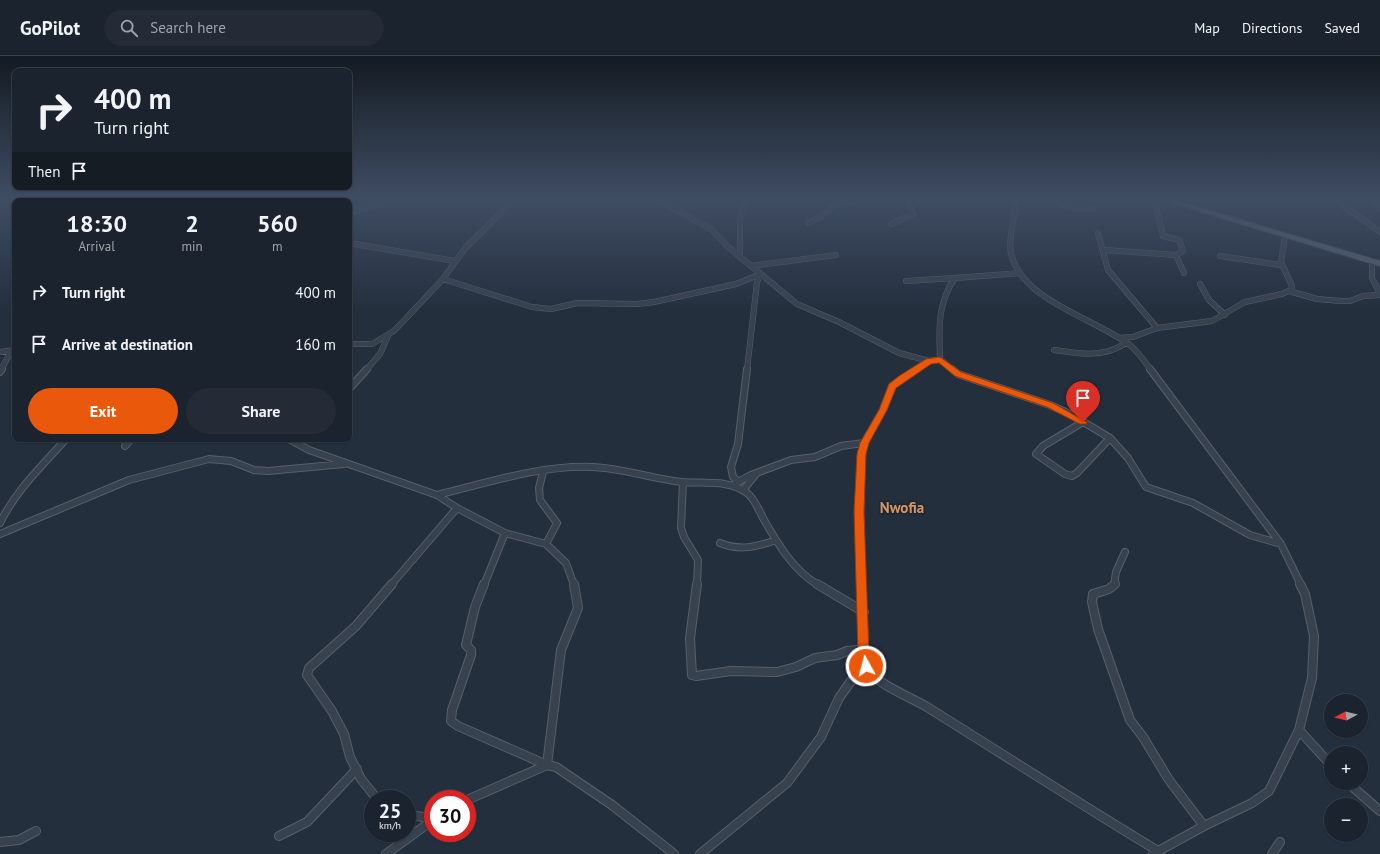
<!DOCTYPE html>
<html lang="en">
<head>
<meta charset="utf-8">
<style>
	body { margin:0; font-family:"PT Sans",sans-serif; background:#242b36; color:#f1f3f6; height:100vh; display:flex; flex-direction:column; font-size:15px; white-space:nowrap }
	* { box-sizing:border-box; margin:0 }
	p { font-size:13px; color:#a0a4aa }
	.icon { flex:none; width:22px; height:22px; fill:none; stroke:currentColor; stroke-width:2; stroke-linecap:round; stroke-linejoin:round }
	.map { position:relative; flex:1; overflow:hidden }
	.panel { position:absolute; left:12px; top:142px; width:340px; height:244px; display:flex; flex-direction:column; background:#1b232e; border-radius:8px; box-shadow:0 1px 3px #0004,0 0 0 1px #39404a }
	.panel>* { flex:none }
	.top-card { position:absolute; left:12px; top:12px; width:340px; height:122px; border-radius:8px; box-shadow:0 1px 3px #0004,0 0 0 1px #39404a; background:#1b232e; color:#f1f3f6; overflow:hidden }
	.needle { width:26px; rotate:263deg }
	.controls { position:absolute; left:1324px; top:638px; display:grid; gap:8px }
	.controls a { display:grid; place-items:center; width:44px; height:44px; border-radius:50%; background:#1b232e; box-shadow:0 1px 3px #0004,0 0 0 1px #39404a; font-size:20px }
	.speed { position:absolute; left:364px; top:734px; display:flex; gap:8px; font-size:20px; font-weight:700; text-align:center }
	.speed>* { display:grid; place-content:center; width:52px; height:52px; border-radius:50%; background:#1b232e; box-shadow:0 1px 3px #0004,0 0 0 1px #39404a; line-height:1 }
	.speed small { font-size:10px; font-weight:400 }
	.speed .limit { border:6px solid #d22; background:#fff; color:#111 }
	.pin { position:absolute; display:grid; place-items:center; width:34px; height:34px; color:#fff; margin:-41px -17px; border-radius:50% 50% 50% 0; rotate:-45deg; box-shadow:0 0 4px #0007 }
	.pin .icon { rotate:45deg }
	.me { position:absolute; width:44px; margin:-22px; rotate:353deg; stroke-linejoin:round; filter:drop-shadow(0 0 3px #0008) }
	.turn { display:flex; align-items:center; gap:14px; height:84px; padding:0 16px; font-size:18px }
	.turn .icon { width:52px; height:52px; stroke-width:2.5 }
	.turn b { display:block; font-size:28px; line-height:34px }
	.then { display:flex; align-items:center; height:38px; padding:0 16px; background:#0003; gap:8px; font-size:15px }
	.eta { display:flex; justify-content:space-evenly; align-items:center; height:68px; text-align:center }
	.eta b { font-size:24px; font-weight:800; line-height:28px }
	.cta { display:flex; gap:8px; margin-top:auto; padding:8px 16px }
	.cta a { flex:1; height:46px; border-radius:24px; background:#ea580c; color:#fff; font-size:16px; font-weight:800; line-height:46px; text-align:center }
	.cta a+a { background:#242b36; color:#f1f3f6 }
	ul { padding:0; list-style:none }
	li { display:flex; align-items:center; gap:12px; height:52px; padding:0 16px }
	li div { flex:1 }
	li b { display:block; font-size:15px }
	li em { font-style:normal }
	header { display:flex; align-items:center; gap:24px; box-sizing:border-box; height:56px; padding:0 20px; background:#1b232e; border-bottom:1px solid #39404a }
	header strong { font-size:19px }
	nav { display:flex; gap:22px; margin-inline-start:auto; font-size:14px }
	.search { width:280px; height:36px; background:#242b36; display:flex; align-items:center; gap:10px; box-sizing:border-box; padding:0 14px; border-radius:22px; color:#a0a4aa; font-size:15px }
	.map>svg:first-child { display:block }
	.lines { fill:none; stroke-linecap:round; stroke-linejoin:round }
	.minor-far2-casing { stroke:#565f6c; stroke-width:6 }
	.minor-far1-casing { stroke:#565f6c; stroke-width:8 }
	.minor-casing { stroke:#565f6c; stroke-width:10 }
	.primary-casing { stroke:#414a57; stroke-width:2 }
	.minor-far2 { stroke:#38414e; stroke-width:5 }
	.minor-far1 { stroke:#38414e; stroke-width:6 }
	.minor { stroke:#38414e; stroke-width:8 }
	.primary { fill:#56606e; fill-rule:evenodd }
	.route { fill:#ea580c; stroke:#983908 }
	.labels { text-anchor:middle; stroke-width:3.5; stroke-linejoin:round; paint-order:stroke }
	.quarter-label { font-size:15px; font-weight:bold; fill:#d59563; stroke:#1d2633 }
</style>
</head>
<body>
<header>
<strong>GoPilot</strong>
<div class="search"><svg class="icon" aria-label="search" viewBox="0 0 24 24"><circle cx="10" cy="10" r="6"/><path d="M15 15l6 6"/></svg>Search here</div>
<nav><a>Map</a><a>Directions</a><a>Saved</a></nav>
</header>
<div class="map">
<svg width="1380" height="798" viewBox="0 0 1380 798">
	<rect width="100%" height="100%" fill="#242f3e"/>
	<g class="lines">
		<g class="minor-far2-casing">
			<path id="minor-far2" d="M649 142 679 155 712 174 727 190 797 248 839 266 899 297 929 305 940 303 953 314
				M1014 142C1018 160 1007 178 1011 197 1022 246 1096 262 1131 290 1139 297 1145 306 1151 314
				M1047 142 1070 152 1092 153
				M1333 142 1380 176
				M1375 142 1380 152
				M124 145 130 142
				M285 145 289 142
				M354 155 384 148 397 142
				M808 167 820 161 833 150 857 145 862 142
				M891 168 913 158 907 142
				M1098 177 1108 214 1157 272
				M349 187 455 205
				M1104 194 1176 199 1183 195 1179 184 1163 180 1154 142
				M1176 199 1184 217
				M1220 200 1280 209
				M740 201V163L746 142
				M1372 205V222L1380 238
				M751 210 836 199
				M443 223 532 251 551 253 577 247 637 248 654 246 736 228 761 218
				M906 225 955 222
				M1200 228 1209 244 1225 259
				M1289 235 1317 243 1341 245H1350L1363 240 1380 239
				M1119 282 1133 281 1157 272 1212 265 1245 246 1282 238 1291 234 1292 230 1281 206 1285 180
				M349 288H372L394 275 443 223 466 191 516 142
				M1054 294C1079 298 1104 302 1126 287
				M0 296 14 294
				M940 303C939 274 937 247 955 222L1020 217
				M1 314 11 295
				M366 314 380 298 388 280
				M747 314 757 226 761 218
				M915 314 929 305"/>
		</g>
		<g class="minor-far1-casing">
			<path id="minor-far1" d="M952 313 958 318 1050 349 1072 359 1110 382 1128 402 1146 431 1193 447 1250 479 1281 488
				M1150 313 1281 488 1301 529
				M0 316 2 313
				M349 333 367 313
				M1083 366 1043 390 1036 398 1065 418 1072 420 1077 417 1110 382
				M289 383 309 394 437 439 457 452 505 477 546 488 566 507 574 529
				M125 390 131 383
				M543 416 539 432 540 444 557 467 546 488
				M738 425 733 421 731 411 738 388 747 313
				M683 426 681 472 684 481 698 504 697 529
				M736 427 751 419 791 404 815 401 841 390 864 387
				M744 433 756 418
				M437 439C487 427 540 409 592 411 623 412 652 423 682 426 703 428 728 423 747 437 754 442 759 454 763 462 778 488 792 513 818 529
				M0 467C16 434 42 410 66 383
				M0 478 129 424 209 403 231 405 254 414 268 415 344 408
				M720 487C739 495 757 491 776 484
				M391 529 457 452
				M484 529 505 477
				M862 529 859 456 861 398 864 387 883 354 892 330 917 313
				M1114 529 1116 516 1125 496"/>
		</g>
		<g class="minor-casing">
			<path id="minor" d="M484 528 475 551 466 589 471 594V599L452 654 451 665 458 670 547 709 556 711 612 749 674 798
				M697 528 690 582 692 619 696 620 731 615 777 616 796 611 815 602 837 599 847 595 857 594 864 598
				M817 528 864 556
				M862 528C862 544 861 601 867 612 877 629 909 640 927 651 1004 699 1080 748 1158 795
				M1115 528 1109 533 1093 538 1092 546 1098 573 1130 664 1143 681 1169 724 1204 770
				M1299 674 1331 709
				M547 709 561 594 578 552 574 528
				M1348 727 1380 755
				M377 743 361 723 350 701 344 678 332 655 307 619 309 612 356 570 392 528
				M467 744 547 709
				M407 759 433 762
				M279 780 307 766 357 713
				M0 786 19 784 36 775
				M386 798 433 764
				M700 798 787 727 821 681 839 642 851 625 860 621H873
				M1153 798 1204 770 1252 747 1269 735 1299 674 1312 622 1314 580 1305 538 1300 528
				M1272 798 1280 786"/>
		</g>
		<g class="primary-casing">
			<path id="primary" d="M1155 142H1167L1380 205V210Z"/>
		</g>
		<use href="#minor-far2" class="minor-far2"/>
		<use href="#minor-far1" class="minor-far1"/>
		<use href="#minor" class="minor"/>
		<use href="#primary" class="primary"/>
	</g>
	<linearGradient id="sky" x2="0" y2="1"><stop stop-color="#141a22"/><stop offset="0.56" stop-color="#3f4d63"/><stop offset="1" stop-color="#3f4d63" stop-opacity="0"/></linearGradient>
	<rect width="1380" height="254" fill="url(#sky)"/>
	<path class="route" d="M940 301 961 316 1053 347 1087 366 1086 368H1080L1047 351 955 320 939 307 931 308 896 332 887 354 869 387 866 398 864 456 869 598 872 610 870 614 866 616 862 614 858 598 854 456 857 398 860 387 879 354 889 328 899 320 926 303Z"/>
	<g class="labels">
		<g class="quarter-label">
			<text x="902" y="457">Nwofia</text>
		</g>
	</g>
</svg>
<div class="controls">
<a><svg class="needle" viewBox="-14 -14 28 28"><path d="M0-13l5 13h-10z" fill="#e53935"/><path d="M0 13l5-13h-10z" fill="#a0a4aa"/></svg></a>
<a>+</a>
<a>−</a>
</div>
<div class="speed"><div>25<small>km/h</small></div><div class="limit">30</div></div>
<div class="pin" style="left:1083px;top:366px;background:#d93025"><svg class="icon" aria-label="arrive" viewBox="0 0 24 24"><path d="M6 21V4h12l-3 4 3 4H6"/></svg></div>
<svg class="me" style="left:866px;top:610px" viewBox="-20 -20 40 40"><circle r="17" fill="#ea580c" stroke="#fff" stroke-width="3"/><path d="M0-11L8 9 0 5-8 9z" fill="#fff"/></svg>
<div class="top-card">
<div class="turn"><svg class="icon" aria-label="right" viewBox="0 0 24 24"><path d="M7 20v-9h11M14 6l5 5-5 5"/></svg><div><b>400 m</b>Turn right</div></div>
<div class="then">Then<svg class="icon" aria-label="arrive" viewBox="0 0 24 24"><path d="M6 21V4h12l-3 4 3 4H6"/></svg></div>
</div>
<section class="panel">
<div class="eta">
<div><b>18:30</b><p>Arrival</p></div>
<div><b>2</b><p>min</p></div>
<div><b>560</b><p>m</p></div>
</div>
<ul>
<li><svg class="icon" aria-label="right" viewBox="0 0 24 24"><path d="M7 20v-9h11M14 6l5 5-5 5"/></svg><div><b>Turn right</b></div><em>400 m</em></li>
<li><svg class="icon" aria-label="arrive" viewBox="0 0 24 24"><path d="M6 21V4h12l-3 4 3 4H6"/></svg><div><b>Arrive at destination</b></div><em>160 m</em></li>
</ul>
<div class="cta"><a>Exit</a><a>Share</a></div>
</section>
</div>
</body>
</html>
